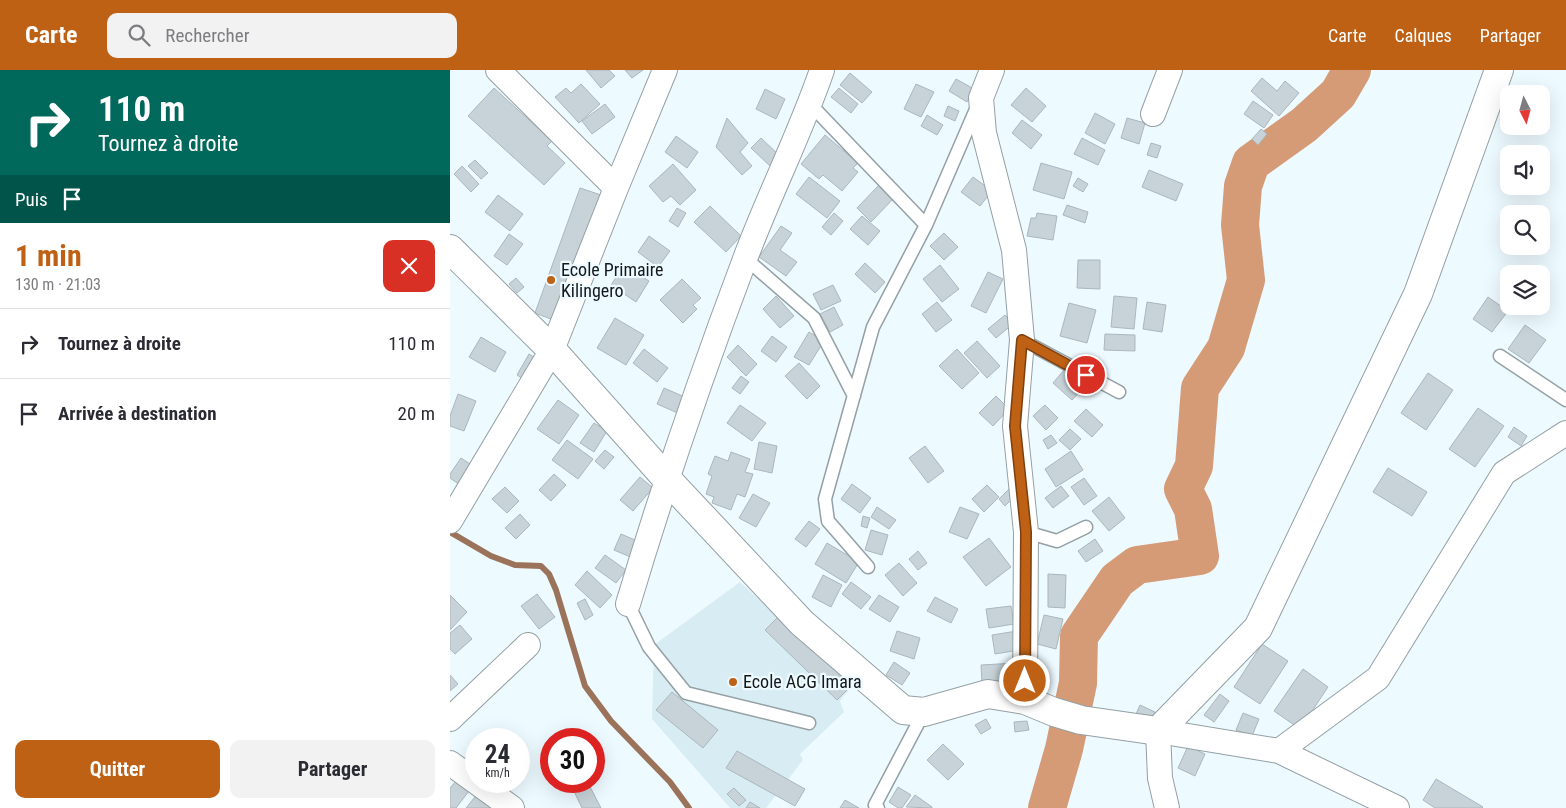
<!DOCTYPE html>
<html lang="fr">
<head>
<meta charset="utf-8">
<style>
	body { margin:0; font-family:"Roboto Condensed",sans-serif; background:#f2f2f3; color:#2b2b33; height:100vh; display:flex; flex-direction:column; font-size:19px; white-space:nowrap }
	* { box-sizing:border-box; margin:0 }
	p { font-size:16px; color:#7c7c81 }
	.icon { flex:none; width:28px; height:28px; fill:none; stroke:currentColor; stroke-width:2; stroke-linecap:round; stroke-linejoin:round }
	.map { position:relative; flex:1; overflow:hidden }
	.drawer { display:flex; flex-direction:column; background:#fff; width:450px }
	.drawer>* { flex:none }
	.guide { background:#00695c; color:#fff; overflow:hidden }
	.needle { width:32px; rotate:174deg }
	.buttons { position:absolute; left:1050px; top:15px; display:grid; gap:10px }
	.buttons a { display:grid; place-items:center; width:50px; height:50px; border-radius:10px; background:#fff; box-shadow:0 5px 20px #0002; font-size:25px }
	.speed { position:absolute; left:15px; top:658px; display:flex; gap:10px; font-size:25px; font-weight:700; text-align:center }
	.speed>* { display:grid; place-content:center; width:65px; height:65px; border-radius:50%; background:#fff; box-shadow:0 5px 20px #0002; line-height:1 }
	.speed small { font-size:12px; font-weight:400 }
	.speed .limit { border:8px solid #d22; background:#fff; color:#111 }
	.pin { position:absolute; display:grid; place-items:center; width:42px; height:42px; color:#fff; margin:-21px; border:2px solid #fff; border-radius:50%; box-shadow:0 1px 5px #0007 }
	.me { position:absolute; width:55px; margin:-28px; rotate:0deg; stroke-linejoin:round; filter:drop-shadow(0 0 4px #0008) }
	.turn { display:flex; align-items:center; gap:18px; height:105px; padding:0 15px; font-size:22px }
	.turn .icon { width:65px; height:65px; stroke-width:2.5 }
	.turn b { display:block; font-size:35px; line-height:42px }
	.then { display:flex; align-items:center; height:48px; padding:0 15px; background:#0003; gap:10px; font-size:19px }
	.round { display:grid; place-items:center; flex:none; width:52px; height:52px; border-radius:10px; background:#f2f2f3 }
	.summary { display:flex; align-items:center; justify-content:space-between; height:85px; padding:0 15px }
	h1 { font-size:30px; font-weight:700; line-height:38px; color:#be6115 }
	.cta { display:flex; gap:10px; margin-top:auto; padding:10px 15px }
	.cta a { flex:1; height:58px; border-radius:10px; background:#be6115; color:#fff; font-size:20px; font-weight:700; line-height:58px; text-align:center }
	.cta a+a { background:#f2f2f3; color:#2b2b33 }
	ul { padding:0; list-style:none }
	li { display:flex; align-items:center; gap:15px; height:70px; padding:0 15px; border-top:1px solid #e1e1e2 }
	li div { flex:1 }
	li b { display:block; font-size:19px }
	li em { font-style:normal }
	header { display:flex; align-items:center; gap:30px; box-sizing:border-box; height:70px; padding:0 25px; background:#be6115; color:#fff }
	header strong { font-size:24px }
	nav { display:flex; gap:28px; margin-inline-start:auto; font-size:18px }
	.search { width:350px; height:45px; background:#f2f2f3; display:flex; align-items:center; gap:12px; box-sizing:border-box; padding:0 18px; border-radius:10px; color:#7c7c81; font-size:19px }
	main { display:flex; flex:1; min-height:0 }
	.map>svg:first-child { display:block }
	.built { fill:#d8ecf4 }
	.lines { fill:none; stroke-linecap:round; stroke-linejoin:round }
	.stream { stroke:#9b735a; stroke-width:6 }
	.river { stroke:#d59a76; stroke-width:38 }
	.building { fill:#c7d3d8; stroke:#abb7bb }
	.service-casing { stroke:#94a0a4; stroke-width:15 }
	.minor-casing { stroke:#94a0a4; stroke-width:26 }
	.tertiary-casing { stroke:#94a0a4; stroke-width:30 }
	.service { stroke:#fff; stroke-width:12 }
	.minor { stroke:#fff; stroke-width:24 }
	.tertiary { stroke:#fff; stroke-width:28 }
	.route-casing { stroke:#7c3f0e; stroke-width:12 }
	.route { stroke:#be6115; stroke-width:9 }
	.poi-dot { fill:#be6115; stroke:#edfaff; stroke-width:2 }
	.labels { text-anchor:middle; stroke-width:4.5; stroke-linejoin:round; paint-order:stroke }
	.poi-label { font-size:18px; fill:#14181a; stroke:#edfaff; text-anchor:start }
</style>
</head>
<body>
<header>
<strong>Carte</strong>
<div class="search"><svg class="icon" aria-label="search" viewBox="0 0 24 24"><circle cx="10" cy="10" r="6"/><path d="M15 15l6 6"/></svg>Rechercher</div>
<nav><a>Carte</a><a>Calques</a><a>Partager</a></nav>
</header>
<main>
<section class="drawer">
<div class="guide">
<div class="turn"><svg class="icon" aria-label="right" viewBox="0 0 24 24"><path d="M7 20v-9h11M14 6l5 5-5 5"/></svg><div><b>110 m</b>Tournez à droite</div></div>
<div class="then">Puis<svg class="icon" aria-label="arrive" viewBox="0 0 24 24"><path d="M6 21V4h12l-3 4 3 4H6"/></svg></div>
</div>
<div class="summary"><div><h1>1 min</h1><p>130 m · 21:03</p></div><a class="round" style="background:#d93025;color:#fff"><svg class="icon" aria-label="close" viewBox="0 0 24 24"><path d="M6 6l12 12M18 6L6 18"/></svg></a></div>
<ul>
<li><svg class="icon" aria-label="right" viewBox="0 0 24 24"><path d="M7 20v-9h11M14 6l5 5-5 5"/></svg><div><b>Tournez à droite</b></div><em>110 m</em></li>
<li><svg class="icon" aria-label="arrive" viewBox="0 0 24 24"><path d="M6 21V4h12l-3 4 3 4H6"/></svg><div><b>Arrivée à destination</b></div><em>20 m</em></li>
</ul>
<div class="cta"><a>Quitter</a><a>Partager</a></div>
</section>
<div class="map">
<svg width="1116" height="738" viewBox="0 0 1116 738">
	<rect width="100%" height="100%" fill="#edfaff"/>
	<path class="built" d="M290 512 402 616 390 631 394 642 350 684 353 690 316 738H280L202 649 204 575Z"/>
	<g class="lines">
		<path class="stream" d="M0 462 41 486 65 495 91 496 99 504 106 520 135 616 161 651 220 712 239 738"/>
		<path class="river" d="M597 738 614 679 628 613 629 566 667 510 687 495 750 486 743 439 733 419 744 396 750 318 776 278 796 210 790 155 793 116 801 93 854 55 888 24 902 0"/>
	</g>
	<path class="building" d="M136 0H159L165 6 151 18Z
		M175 0H193L182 8Z
		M400 3 422 22 412 33 390 15Z
		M812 8 827 21 835 11 849 23 829 46 801 21Z
		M506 9 524 19 517 32 499 21Z
		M131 14 150 34 129 53 105 27 116 18 121 23Z
		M466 14 484 22 471 47 454 39Z
		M44 18 102 71 97 76 115 93 94 115 18 46Z
		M389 18 408 34 401 43 381 27Z
		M576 18 596 36 582 52 561 35Z
		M315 19 335 29 326 49 306 39Z
		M803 31 823 45 814 58 794 44Z
		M155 34 165 47 142 64 132 51Z
		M498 36 509 41 505 51 494 46Z
		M645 43 665 54 655 74 635 63Z
		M477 45 493 55 487 65 471 56Z
		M277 48 298 73 290 82 302 96 292 105 266 77Z
		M677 48 695 53 689 74 671 68Z
		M572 50 592 65 581 79 562 63Z
		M811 59 817 64 808 75 802 69Z
		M375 65 408 93 403 98 408 102 392 121 373 105 369 109 351 94Z
		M226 66 248 82 237 98 215 82Z
		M311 68 330 86 320 96 301 78Z
		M632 68 655 80 648 95 624 84Z
		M701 73 711 76 707 88 697 85Z
		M25 90 38 103 31 109 18 96Z
		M591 93 622 102 614 129 583 120Z
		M223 94 246 120 230 135 221 126 213 132 199 116Z
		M12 96 29 114 21 122 4 104Z
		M699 100 733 114 726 131 692 117Z
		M359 107 390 131 377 148 346 124Z
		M523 107 542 121 530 136 511 122Z
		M628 108 638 114 633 122 623 116Z
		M430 114 444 128 421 152 407 138Z
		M130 118 160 128 114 254 85 243Z
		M48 125 73 144 60 161 35 142Z
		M617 135 638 142 635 153 613 145Z
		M260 136 291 166 276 182 244 152Z
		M227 138 236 143 228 157 219 151Z
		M384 143 393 151 381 165 372 157Z
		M587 143 607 146 603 170 577 166 581 148H586Z
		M412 146 430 161 418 175 400 159Z
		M331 156 342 163 330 180 347 192 336 206 309 187Z
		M494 163 508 177 494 190 480 176Z
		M59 164 73 174 57 195 44 186Z
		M199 166 220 181 208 197 188 182Z
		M628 190H650V219L627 218Z
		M415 193 435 212 425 223 405 204Z
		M174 195 199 211 186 232 161 215Z
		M490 195 509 219 492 232 473 209Z
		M538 202 553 209 536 243 521 236Z
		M66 208 74 217 67 223 59 214Z
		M232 209 251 228 243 235 247 239 233 253 210 230Z
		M383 215 391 231 371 240 363 224Z
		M326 226 344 246 330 258 313 239Z
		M664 226 687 228 684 259 661 257Z
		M1038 227 1058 241 1042 262 1023 249Z
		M487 232 502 250 486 262 472 244Z
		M697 232 716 235 712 262 693 259Z
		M619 233 646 240 637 273 610 266Z
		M384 237 393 255 380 262 370 244Z
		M555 245 563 254 546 268 538 259Z
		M165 248 194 265 176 295 147 278Z
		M1075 255 1096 270 1079 293 1058 279Z
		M359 262 374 271 359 295 344 287Z
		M655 264 685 265V281L654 280Z
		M322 266 337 277 326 292 311 281Z
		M31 267 56 282 45 302 19 287Z
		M527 271 550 296 537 308 514 283Z
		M288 275 307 294 296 306 277 287Z
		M194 279 218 298 207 312 183 293Z
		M507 279 529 303 512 319 489 296Z
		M79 284 89 290 76 311 67 305Z
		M349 293 370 316 357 329 335 306Z
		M614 300 634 317 622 330 603 313Z
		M978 303 1003 320 976 360 951 343Z
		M291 306 299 312 290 324 282 318Z
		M214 318 237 328 230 344 207 334Z
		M8 324 26 331 14 361 0 356V346Z
		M546 326 559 339 543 356 529 343Z
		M108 330 129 345 109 374 87 359Z
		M290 335 316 353 302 371 277 353Z
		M595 335 608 348 596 360 583 346Z
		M1028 338 1054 356 1025 397 999 379Z
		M636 339 653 355 642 367 624 351Z
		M144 353 157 361 144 382 130 373Z
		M1064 357 1077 366 1071 376 1058 367Z
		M620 359 631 369 620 380 609 370Z
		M601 365 607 373 598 379 593 370Z
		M117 370 143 389 128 409 102 390Z
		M309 372 327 376 322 403 304 399Z
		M475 376 494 401 478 413 459 388Z
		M155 380 164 387 154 399 145 391Z
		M621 381 633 400 606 417 595 399Z
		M281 382 300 389 295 402 303 404 295 427 287 424 281 440 262 433 264 427 256 424 262 406 258 404 265 386 278 391Z
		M11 388 23 396 10 415 0 408V404Z
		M938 398 977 422 962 446 923 422Z
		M104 404 116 415 101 431 89 420Z
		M190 407 203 418 183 441 170 430Z
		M634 408 647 426 634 435 621 417Z
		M402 414 421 428 410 443 391 429Z
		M537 415 549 427 534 442 522 429Z
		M611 416 619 426 603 438 595 428Z
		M55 417 69 431 57 443 42 429Z
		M560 418 567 424 555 436 549 429Z
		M303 424 320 433 306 457 289 448Z
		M659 427 675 448 659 461 642 441Z
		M427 437 446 450 439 459 421 447Z
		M510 437 529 444 517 469 499 462Z
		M70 444 80 455 66 469 55 458Z
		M413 446 420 448 417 458 411 456Z
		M359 451 370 459 356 477 345 469Z
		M421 460 438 465 432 485 415 480Z
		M171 464 192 473 185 489 164 480Z
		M539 468 561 497 536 516 513 487Z
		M645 469 653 481 636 492 628 481Z
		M377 473 409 492 396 513 365 494Z
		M468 481 477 493 468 500 459 489Z
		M155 485 176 500 166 513 145 498Z
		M449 493 467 513 453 526 435 505Z
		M137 501 162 525 150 538 125 515Z
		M598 504 616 505 615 538 598 537Z
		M373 505 392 515 381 537 362 527Z
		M401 512 421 527 411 539 392 524Z
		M87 524 105 547 89 559 71 536Z
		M0 525 17 542 0 560Z
		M429 525 449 537 440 552 419 539Z
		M485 527 508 539 501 553 477 541Z
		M135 529 143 545 135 550 127 533Z
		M561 536 564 554 539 558 536 539Z
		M594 545 613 549 606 579 587 574Z
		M329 546 401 616 387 630 315 560Z
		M10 555 22 569 5 584 0 579V563Z
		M447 561 470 568 464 589 440 581Z
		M567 561 570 580 545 584 542 565Z
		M812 574 838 591 810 634 784 617Z
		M444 592 460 603 452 615 436 605Z
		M566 593V611L532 613 531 595Z
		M853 599 878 617 850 659 824 641Z
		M0 605 8 614 0 621Z
		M222 622 268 660 253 678 206 640Z
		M770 624 779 631 764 652 754 645Z
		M690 635 705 642 701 651 686 644Z
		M793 643 809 649 802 666 786 660Z
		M536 649 541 658 531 664 525 655Z
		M577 651 579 660 565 662 564 652Z
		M39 661 48 669H31Z
		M26 674V698L15 688Z
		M493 674 514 694 498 710 477 690Z
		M738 676 755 684 745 706 728 698Z
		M287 681 355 719 345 736 276 698Z
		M986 709 1033 737 1032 738H985L973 730Z
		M6 711 19 721 6 738H0V718Z
		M119 711H137L151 738H132Z
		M448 717 461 725 452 738H448L439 732Z
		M284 718 296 730 289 736 277 724Z
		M29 722 48 738H16Z
		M465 725 482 737V738L456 737Z
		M395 730 409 738H390Z
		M300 732 310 738H296Z"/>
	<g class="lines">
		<g class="service-casing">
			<path id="service" d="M360 34 476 155
				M295 188 364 248 404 326
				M572 270 669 322
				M1050 286 1116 330
				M576 462 607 471 636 457
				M418 497 378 451 375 429 423 257 476 155 527 37
				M178 534 199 577 236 623 359 653
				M428 738 425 735 474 642"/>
		</g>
		<g class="minor-casing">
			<path id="minor" d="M48 0 166 118
				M542 0 531 28 534 63 564 180 572 270 565 356 576 462 575 630
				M703 44 720 0
				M0 451 102 280 166 118 215 0
				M178 534C213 417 252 303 295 189 319 125 350 64 372 0
				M0 649 78 575
				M829 681 947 738
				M0 693 62 738
				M717 738 710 708 708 661 829 681 928 608 1054 403 1116 363"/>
		</g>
		<g class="tertiary-casing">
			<path id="tertiary" d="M0 179 102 280 216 408 352 553 453 640 474 642 538 624 575 630 604 642 631 650 708 661 808 558 968 224 1049 0"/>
		</g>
		<use href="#service" class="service"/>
		<use href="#minor" class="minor"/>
		<use href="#tertiary" class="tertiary"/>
	</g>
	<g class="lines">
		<g class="route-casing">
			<path id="route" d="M575 611 576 462 565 356 572 270 636 305"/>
		</g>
		<use href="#route" class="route"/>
	</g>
	<g class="poi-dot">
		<circle cx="101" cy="210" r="5"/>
		<circle cx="283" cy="612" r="5"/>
	</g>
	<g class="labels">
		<g class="poi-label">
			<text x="111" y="206">Ecole Primaire<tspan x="111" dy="21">Kilingero</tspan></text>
			<text x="293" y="618">Ecole ACG Imara</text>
		</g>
	</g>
</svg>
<div class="buttons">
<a><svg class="needle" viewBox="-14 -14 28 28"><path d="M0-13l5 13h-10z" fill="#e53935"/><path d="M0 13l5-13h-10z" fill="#7c7c81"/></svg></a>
<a><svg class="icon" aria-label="sound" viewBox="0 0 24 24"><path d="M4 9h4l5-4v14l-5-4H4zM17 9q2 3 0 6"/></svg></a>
<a><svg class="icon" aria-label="search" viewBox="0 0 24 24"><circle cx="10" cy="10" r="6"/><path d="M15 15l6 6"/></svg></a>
<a><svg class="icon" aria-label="layers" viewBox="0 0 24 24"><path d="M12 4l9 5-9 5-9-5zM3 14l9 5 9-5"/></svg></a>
</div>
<div class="speed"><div>24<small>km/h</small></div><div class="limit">30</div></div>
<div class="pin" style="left:636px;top:305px;background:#d93025"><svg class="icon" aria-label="arrive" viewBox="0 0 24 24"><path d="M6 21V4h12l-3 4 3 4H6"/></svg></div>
<svg class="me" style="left:575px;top:611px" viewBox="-20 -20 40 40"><circle r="17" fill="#be6115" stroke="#fff" stroke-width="3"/><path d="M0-11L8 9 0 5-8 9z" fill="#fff"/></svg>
</div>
</main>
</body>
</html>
